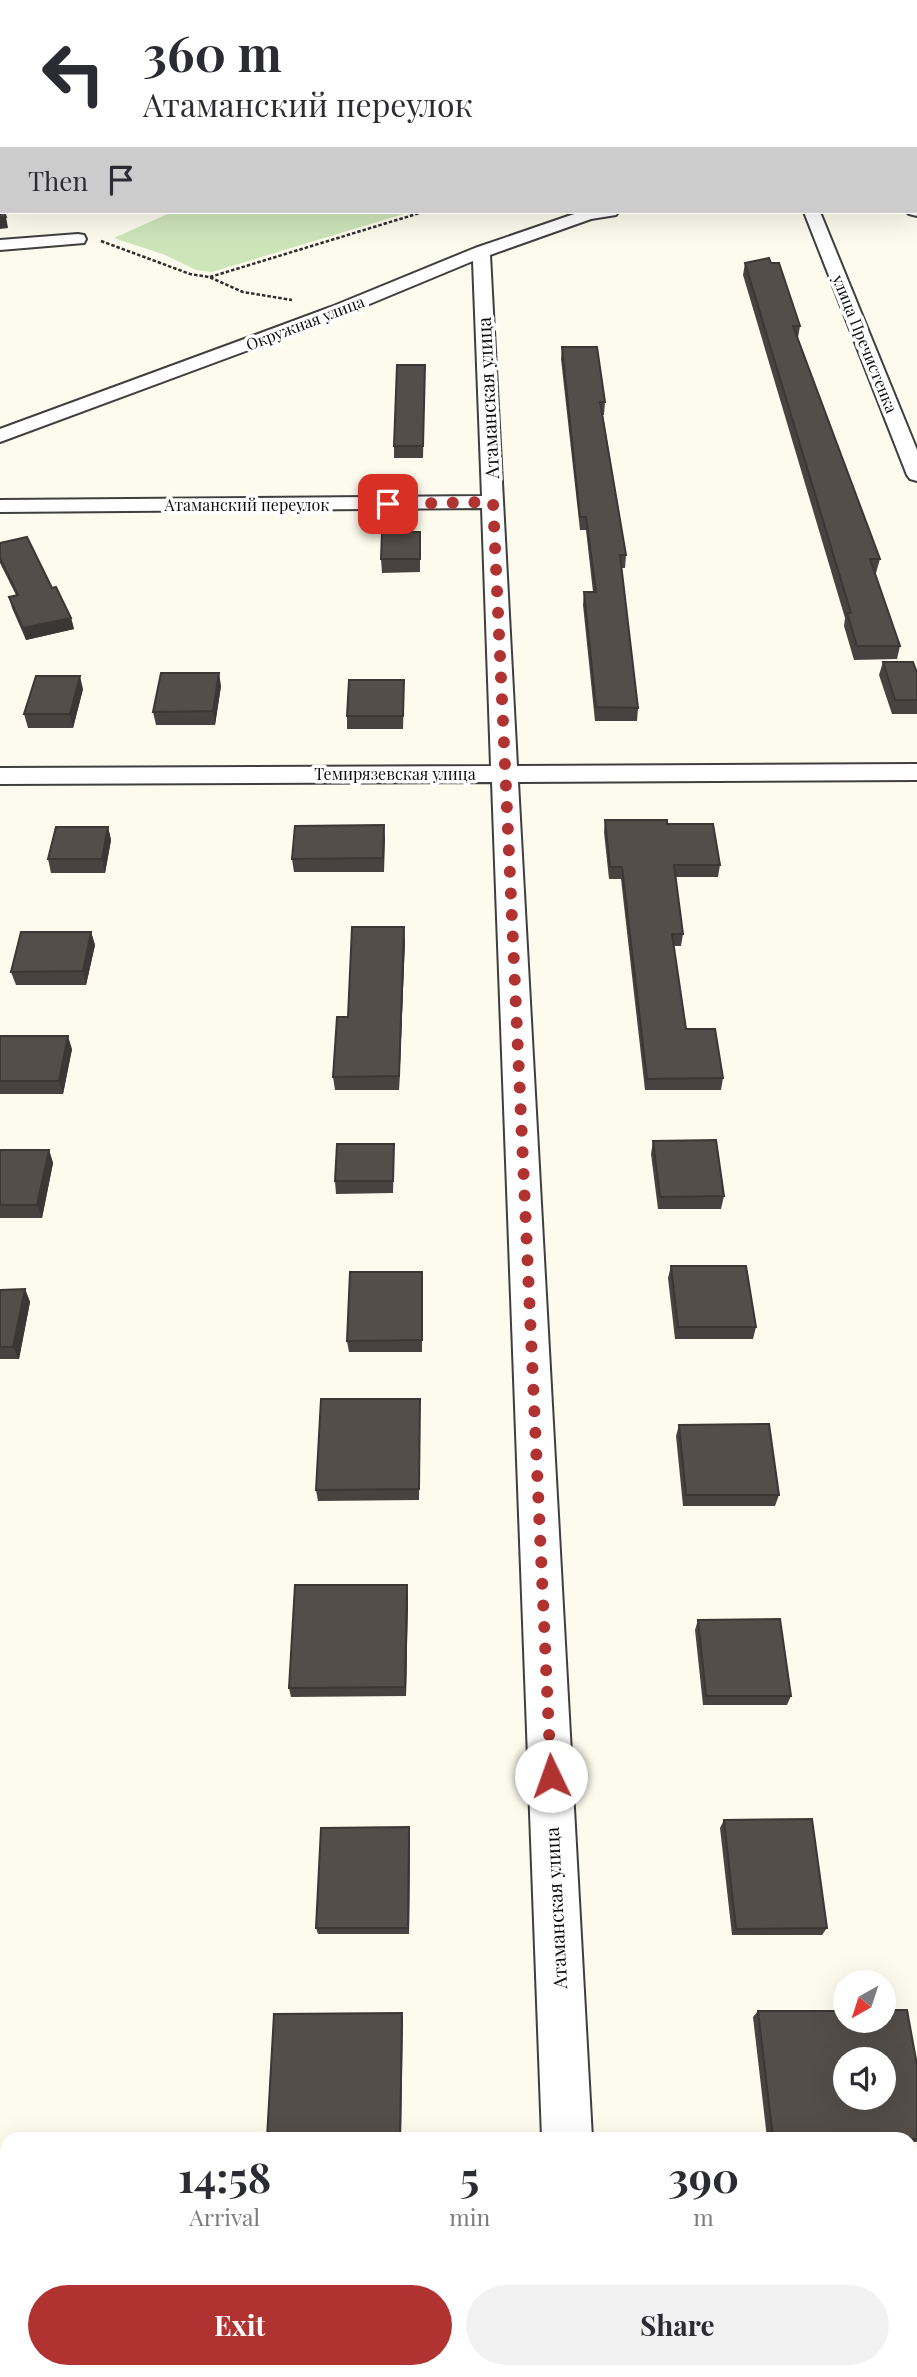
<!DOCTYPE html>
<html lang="en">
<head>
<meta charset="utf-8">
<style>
	body { margin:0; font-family:"Playfair Display",serif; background:#f2f2f3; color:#2b2b33; height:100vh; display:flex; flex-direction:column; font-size:26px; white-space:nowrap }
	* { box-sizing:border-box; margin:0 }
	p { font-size:23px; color:#7c7c81 }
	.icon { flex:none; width:38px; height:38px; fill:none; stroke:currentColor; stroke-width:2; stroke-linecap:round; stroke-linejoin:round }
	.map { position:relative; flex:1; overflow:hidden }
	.sheet { position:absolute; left:0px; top:2132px; width:917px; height:247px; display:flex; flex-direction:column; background:#fff; border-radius:21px 21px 0 0; box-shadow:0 7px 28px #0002 }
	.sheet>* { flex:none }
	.banner { position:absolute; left:0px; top:0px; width:917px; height:214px; box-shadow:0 7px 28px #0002; background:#fff; color:#2b2b33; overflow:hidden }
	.needle { width:46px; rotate:219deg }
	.controls { position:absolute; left:833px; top:1970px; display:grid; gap:14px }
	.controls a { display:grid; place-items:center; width:63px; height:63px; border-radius:50%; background:#fff; box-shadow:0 7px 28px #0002; font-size:35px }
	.pin { position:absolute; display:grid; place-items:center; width:60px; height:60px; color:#fff; margin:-30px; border-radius:14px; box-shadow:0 4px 10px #0006 }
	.me { position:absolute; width:77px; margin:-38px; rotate:357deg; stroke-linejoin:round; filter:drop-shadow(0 0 5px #0008) }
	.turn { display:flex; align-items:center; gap:24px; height:147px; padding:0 28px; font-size:32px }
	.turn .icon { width:91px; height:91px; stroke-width:2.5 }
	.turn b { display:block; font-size:49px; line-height:60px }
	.then { display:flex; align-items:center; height:66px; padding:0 28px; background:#0003; gap:14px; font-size:26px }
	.eta { display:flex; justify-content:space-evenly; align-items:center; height:119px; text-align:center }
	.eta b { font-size:42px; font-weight:700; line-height:49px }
	.primary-button { display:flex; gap:14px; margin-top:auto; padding:14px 28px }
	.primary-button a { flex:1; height:80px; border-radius:42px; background:#b03231; color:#fff; font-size:28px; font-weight:700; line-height:80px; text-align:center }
	.primary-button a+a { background:#f2f2f3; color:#2b2b33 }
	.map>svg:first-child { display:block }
	.green { fill:#cee5ba }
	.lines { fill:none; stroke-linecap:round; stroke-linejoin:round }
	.street-casing { stroke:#3f3f3f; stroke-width:4 }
	.path { stroke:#2e2e2e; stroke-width:2.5; stroke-dasharray:3.5 2; stroke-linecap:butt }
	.street { fill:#fff; fill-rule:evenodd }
	.wall { fill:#484340 }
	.shaded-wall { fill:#3b3734 }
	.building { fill:#544e4a; stroke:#3b3734; stroke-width:2; fill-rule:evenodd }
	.route { stroke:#b03231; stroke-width:12; stroke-dasharray:0 21.6 }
	.labels { text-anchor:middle; stroke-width:7; stroke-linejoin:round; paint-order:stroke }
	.far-street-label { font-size:16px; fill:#0c0c0c; stroke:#fff }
	.street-label { font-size:19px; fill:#0c0c0c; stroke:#fff }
</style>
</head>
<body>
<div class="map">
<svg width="917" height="2377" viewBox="0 0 917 2377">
	<rect width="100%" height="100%" fill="#fdfbed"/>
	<path class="green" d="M172 212H410L212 272 196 270 165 255 114 238Z"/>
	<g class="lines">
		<g class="street-casing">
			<path id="street" d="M915 206 917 216 909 214 907 212H915Z
				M580 212H618L616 215 591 219 490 255 517 766 917 764V780L518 782 592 2138H542L492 782 0 784V768L491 766 482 508 0 512V500L482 496 473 261 343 315 0 442V429L331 307 475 248Z
				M804 212H820L917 450V481L910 479 907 475Z
				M78 234 84 235 86 239 84 243 0 250V240Z
				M910 2331H917V2377H891L889 2371H910Z
				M0 2343H7V2371H33L31 2377H0Z"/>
		</g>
		<path class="path" d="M101 241 190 274 209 277 243 292 292 300
			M210 277 423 212"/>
		<use href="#street" class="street"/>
	</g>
	<path class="wall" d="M0 0H602L600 2H2V74H0Z
		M745 263H771L800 326 798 338 880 559 876 573H875L900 646 897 659 854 660 844 626 845 618 743 275Z
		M562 347 605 402 604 415H603L626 555 625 568H621L638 708 637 721H595L583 605 584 592H593L586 530H580L561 359Z
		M425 365 423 458H394V446Z
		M420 532V572L382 573 381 559Z
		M0 543 52 588 71 618 74 629 26 640 12 608 9 597 16 595 0 563Z
		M883 662 917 673V714H892L879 675Z
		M221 686 215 725H156L153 712Z
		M83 689 73 728H28L24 714Z
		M404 693 403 729H347V716Z
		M605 820 667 824 720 865 718 877H675L683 934 681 946H674L686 1029 723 1078 721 1090H645L621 879H609L604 832Z
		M384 825V872H294L292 859Z
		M108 827 111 840 105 873H51L48 859Z
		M91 932 95 945 86 985H16L11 972Z
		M405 940 399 1090H335L333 1077Z
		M0 1036 72 1049 63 1094H0Z
		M653 1141 724 1196 721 1209H658L651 1154Z
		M0 1150H49L53 1163 42 1218H0Z
		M394 1156 393 1193 336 1194 335 1181Z
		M671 1266 756 1327 753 1339H675L668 1278Z
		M422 1272V1352H349L347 1341Z
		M25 1289 30 1302 19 1359H0V1290Z
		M420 1410 419 1500 318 1501 316 1490Z
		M679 1425 779 1495 775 1506H683L676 1436Z
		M408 1595 406 1696 291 1697 289 1688Z
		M698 1620 791 1696 787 1705H703L695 1630Z
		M724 1820 827 1928 822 1935H732L720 1828Z
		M410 1835 409 1934H318L316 1928Z
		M758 2011 917 2065V2142H910V2138H767L753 2017Z"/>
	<path class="shaded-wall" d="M6 217 8 228 0 229V218Z
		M71 618 74 629 26 640 23 628Z
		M219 673 221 686 215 725 213 711Z
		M80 676 83 689 73 728 70 714Z
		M384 825 385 839 384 872 383 858Z
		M108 827 111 840 105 873 102 859Z
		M404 927 405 940 399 1090V1076Z
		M91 932 95 945 86 985 83 971Z
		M68 1036 72 1049 63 1094 59 1081Z
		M49 1150 53 1163 42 1218 37 1205Z
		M25 1289 30 1302 19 1359 13 1347Z
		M407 1585 408 1595 406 1696 405 1687Z
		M409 1827 410 1835 409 1934 408 1928Z
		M402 2013 403 2018 401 2138H400Z"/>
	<path class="building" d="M0 0H596L594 2H2V38H0Z
		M0 46H2V64H0Z
		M0 201 2 206V212H4L6 217 0 218Z
		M769 258 771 263H779L800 326H793L880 559H870L900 646H857L847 613H851L745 263Z
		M562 347H597L605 402H600L626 555H620L638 708 596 707 584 592H596L586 517H580Z
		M397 365H425L423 446H394Z
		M382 532H420V559H381Z
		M27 537 52 588 56 587 71 618 23 628 9 597 18 595 0 558V543Z
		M883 662H913L917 673V700H895Z
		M161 673H219L213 711 153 712Z
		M36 676H80L70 714H24Z
		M349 680H404L403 716H347Z
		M605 820H667V824H713L720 865H674L683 934H672L686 1029H715L723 1078 647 1079 622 867H610Z
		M384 825 383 858 292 859 295 826Z
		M56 827H108L102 859H48Z
		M352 927H404L399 1076 333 1077 337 1017H348Z
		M21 932H91L83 971 11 972Z
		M0 1036H68L59 1081H0Z
		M716 1140 724 1196 660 1197 653 1141Z
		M337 1144H394L393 1181H335Z
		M0 1150H49L37 1205H0Z
		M671 1266H746L756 1327H678Z
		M350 1272H422V1340L347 1341Z
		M25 1289 13 1347H0V1290Z
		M321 1399H420L419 1489 316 1490Z
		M769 1424 779 1495H686L679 1425Z
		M295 1585H407L405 1687 289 1688Z
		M780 1619 791 1696H706L698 1620Z
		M812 1819 827 1928 736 1929 724 1820Z
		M409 1827 408 1928H316L321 1828Z
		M884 2010H907L917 2065V2139L773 2138 758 2011H845V2021H884ZM845 2060H884V2098H845Z
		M402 2013 400 2138H267L274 2014Z"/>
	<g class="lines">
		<path class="route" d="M388 504 493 502 551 1776"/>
	</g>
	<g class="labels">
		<g class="far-street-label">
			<text transform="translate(305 323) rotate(-21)" y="6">Окружная улица</text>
			<text transform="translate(865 344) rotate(68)" y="6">улица Пречистенка</text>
			<text x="247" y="511">Атаманский переулок</text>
			<text x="395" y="780">Темирязевская улица</text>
		</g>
		<g class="street-label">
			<text transform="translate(488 398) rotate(-93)" y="7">Атаманская улица</text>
			<text transform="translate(556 1908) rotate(-93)" y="7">Атаманская улица</text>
		</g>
	</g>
</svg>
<div class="controls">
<a><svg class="needle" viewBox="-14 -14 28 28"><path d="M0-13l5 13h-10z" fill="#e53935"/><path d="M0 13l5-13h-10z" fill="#7c7c81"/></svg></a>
<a><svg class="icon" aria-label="sound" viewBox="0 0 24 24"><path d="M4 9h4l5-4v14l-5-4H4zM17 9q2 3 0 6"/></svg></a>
</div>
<div class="pin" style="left:388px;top:504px;background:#d93025"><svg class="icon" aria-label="arrive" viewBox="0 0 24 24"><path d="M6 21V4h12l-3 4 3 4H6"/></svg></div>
<svg class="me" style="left:551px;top:1776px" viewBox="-20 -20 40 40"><circle r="19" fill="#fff"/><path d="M0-13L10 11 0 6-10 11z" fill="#b03231"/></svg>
<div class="banner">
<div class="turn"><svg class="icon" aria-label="left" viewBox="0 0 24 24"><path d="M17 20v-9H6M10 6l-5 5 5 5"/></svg><div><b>360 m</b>Атаманский переулок</div></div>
<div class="then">Then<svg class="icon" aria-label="arrive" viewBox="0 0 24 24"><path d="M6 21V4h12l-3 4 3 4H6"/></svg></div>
</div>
<section class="sheet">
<div class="eta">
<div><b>14:58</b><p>Arrival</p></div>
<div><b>5</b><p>min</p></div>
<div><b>390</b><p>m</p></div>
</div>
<div class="primary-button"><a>Exit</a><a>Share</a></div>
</section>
</div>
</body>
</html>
